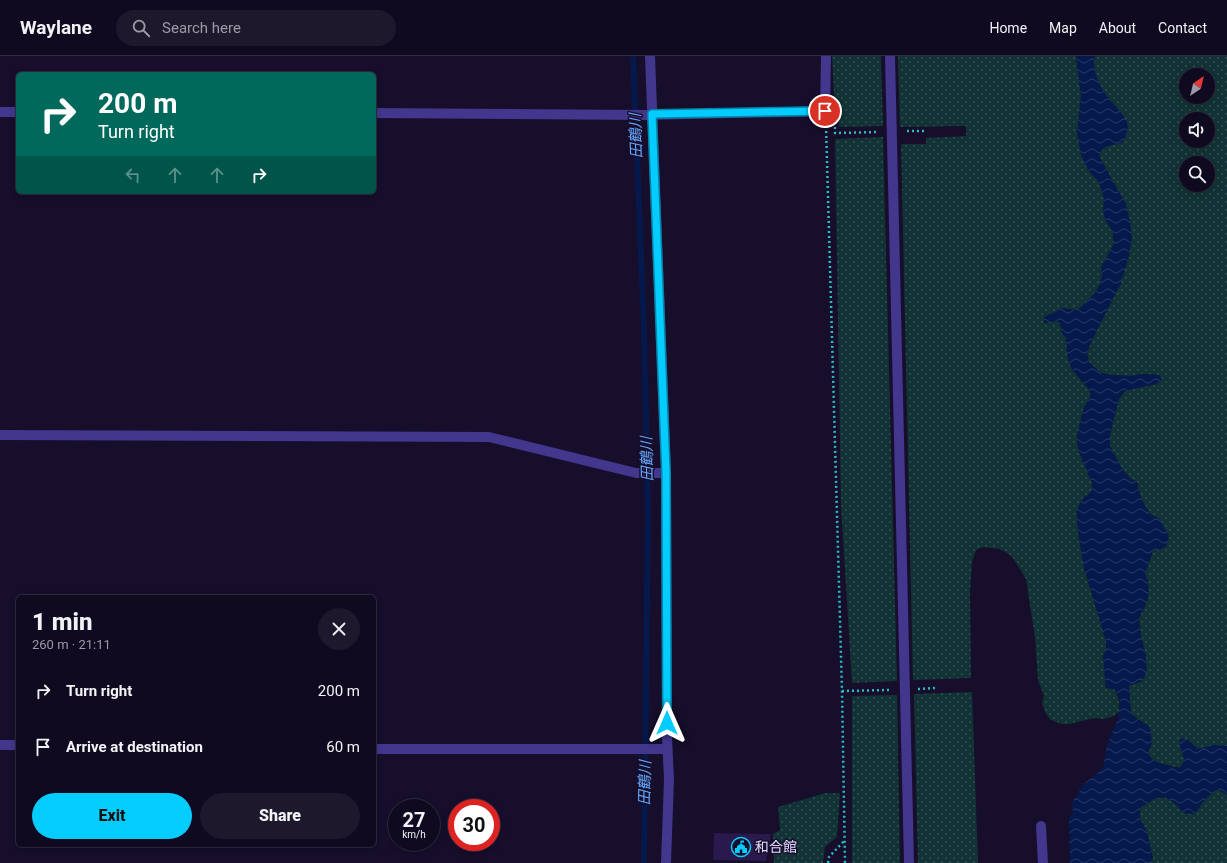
<!DOCTYPE html>
<html lang="en">
<head>
<meta charset="utf-8">
<style>
	body { margin:0; font-family:Roboto,"Noto Sans JP",sans-serif; background:#1e182d; color:#f1f3f6; height:100vh; display:flex; flex-direction:column; font-size:15px; white-space:nowrap }
	* { box-sizing:border-box; margin:0 }
	p { font-size:13px; color:#9c9aa5 }
	.icon { flex:none; width:22px; height:22px; fill:none; stroke:currentColor; stroke-width:2; stroke-linecap:round; stroke-linejoin:round }
	.map { position:relative; flex:1; overflow:hidden }
	.sheet { position:absolute; left:16px; top:539px; width:360px; height:252px; display:flex; flex-direction:column; background:#100a20; border-radius:6px; box-shadow:0 2px 6px #0003,0 0 0 1px #302b3e }
	.sheet>* { flex:none }
	.hud { position:absolute; left:16px; top:16px; width:360px; height:122px; border-radius:6px; box-shadow:0 2px 6px #0003,0 0 0 1px #302b3e; background:#00695c; color:#fff; overflow:hidden }
	.needle { width:26px; rotate:35deg }
	.fabs { position:absolute; left:1179px; top:12px; display:grid; gap:8px }
	.fabs a { display:grid; place-items:center; width:36px; height:36px; border-radius:50%; background:#100a20; box-shadow:0 2px 6px #0003,0 0 0 1px #302b3e; font-size:20px }
	.speed { position:absolute; left:388px; top:743px; display:flex; gap:8px; font-size:20px; font-weight:700; text-align:center }
	.speed>* { display:grid; place-content:center; width:52px; height:52px; border-radius:50%; background:#100a20; box-shadow:0 2px 6px #0003,0 0 0 1px #302b3e; line-height:1 }
	.speed small { font-size:10px; font-weight:400 }
	.speed .limit { border:6px solid #d22; background:#fff; color:#111 }
	.pin { position:absolute; display:grid; place-items:center; width:34px; height:34px; color:#fff; margin:-17px; border:2px solid #fff; border-radius:50%; box-shadow:0 1px 4px #0007 }
	.me { position:absolute; width:44px; margin:-22px; rotate:0deg; stroke-linejoin:round; filter:drop-shadow(0 0 3px #0008) }
	.turn { display:flex; align-items:center; gap:14px; height:84px; padding:0 16px; font-size:18px }
	.turn .icon { width:52px; height:52px; stroke-width:2.5 }
	.turn b { display:block; font-size:28px; line-height:34px }
	.lanes { display:flex; align-items:center; height:38px; padding:0 16px; background:#0003; justify-content:center; gap:20px; direction:ltr }
	.lanes .off { opacity:.35 }
	.round { display:grid; place-items:center; flex:none; width:42px; height:42px; border-radius:21px; background:#1e182d }
	.overview { display:flex; align-items:center; justify-content:space-between; height:68px; padding:0 16px }
	h1 { font-size:24px; font-weight:800; line-height:30px }
	.action { display:flex; gap:8px; margin-top:auto; padding:8px 16px }
	.action a { flex:1; height:46px; border-radius:24px; background:#04ccff; color:#111; font-size:16px; font-weight:800; line-height:46px; text-align:center }
	.action a+a { background:#1e182d; color:#f1f3f6 }
	ul { padding:0; list-style:none }
	li { display:flex; align-items:center; gap:12px; height:56px; padding:0 16px }
	li div { flex:1 }
	li b { display:block; font-size:15px }
	li em { font-style:normal }
	header { display:flex; align-items:center; gap:24px; box-sizing:border-box; height:56px; padding:0 20px; background:#100a20; border-bottom:1px solid #302b3e }
	header strong { font-size:19px }
	nav { display:flex; gap:22px; margin-inline-start:auto; font-size:14px }
	.search { width:280px; height:36px; background:#1e182d; display:flex; align-items:center; gap:10px; box-sizing:border-box; padding:0 14px; border-radius:22px; color:#9c9aa5; font-size:15px }
	.map>svg:first-child { display:block }
	.grass { fill:url(#grass-dots); fill-rule:evenodd }
	.water { fill:url(#water-waves) }
	.lines { fill:none; stroke-linecap:round; stroke-linejoin:round }
	.stream { stroke:#06194c; stroke-width:6 }
	.building { fill:#29194d }
	.path { stroke:#26bfc5; stroke-width:2.5; stroke-dasharray:2 3; stroke-linecap:butt }
	.service { stroke:#42368d; stroke-width:10 }
	.minor { stroke:#42368d; stroke-width:10 }
	.route-casing { stroke:#0385a6; stroke-width:10 }
	.route { stroke:#04ccff; stroke-width:7 }
	.labels { text-anchor:middle; stroke-width:3; stroke-linejoin:round; paint-order:stroke }
	.poi-label { font-size:14px; fill:#e1d8ff; stroke:#160e2b; text-anchor:start }
	.water-label { font-size:15px; font-style:italic; fill:#66a9ff; stroke:#160e2b }
</style>
</head>
<body>
<header>
<strong>Waylane</strong>
<div class="search"><svg class="icon" aria-label="search" viewBox="0 0 24 24"><circle cx="10" cy="10" r="6"/><path d="M15 15l6 6"/></svg>Search here</div>
<nav><a>Home</a><a>Map</a><a>About</a><a>Contact</a></nav>
</header>
<div class="map">
<svg width="1227" height="807" viewBox="0 0 1227 807">
	<defs>
		<pattern id="grass-dots" width="8" height="8" patternUnits="userSpaceOnUse"><rect width="8" height="8" fill="#113335"/><path d="M2 2h.1M6 6h.1" fill="none" stroke="#335053" stroke-width="1.8" stroke-linecap="round"/></pattern>
		<pattern id="water-waves" width="16" height="10" patternUnits="userSpaceOnUse"><rect width="16" height="10" fill="#06194c"/><path d="M0 5q4-4 8 0t8 0" fill="none" stroke="#2a3a67"/></pattern>
	</defs>
	<rect width="100%" height="100%" fill="#160e2b"/>
	<path class="grass" d="M832 0H881L883 70 839 71 834 37Z
		M898 0H1076L1081 40 1077 77 1088 114 1099 126 1103 137 1104 143 1103 155 1106 165 1113 176 1114 188 1101 211 1102 218 1101 226 1096 236 1078 254 1060 252 1056 256 1049 258 1044 267 1055 265 1061 267V272L1066 281 1071 312 1090 335V341L1083 354 1077 381 1078 393 1092 427V434L1088 439 1083 442 1077 454 1078 476 1084 512 1106 585V595L1103 599 1106 632 1114 633C1119 640 1120 646 1119 655L1114 660 1104 663 1094 662 1069 668H1062L1051 664 1046 658 1042 647 1044 640 1038 624 1035 581 1026 523 1013 502 1006 496 999 493 983 491 976 494 972 506 970 536 971 622 913 624 901 88H926V82L966 80V70L900 71Z
		M1095 0H1227V690L1198 693 1188 684 1184 705 1180 712 1155 706 1149 700V695L1152 686 1137 662 1131 658 1129 629 1140 626 1146 599 1141 583 1139 562 1146 548 1148 525 1145 518 1153 495 1161 493 1163 469C1159 462 1156 463 1151 458 1143 451 1139 437 1137 426L1131 423 1120 411 1110 390V378L1119 343 1125 335 1162 323 1159 319 1142 318 1131 320 1112 319 1101 317 1089 307 1087 297 1091 286 1121 227 1107 117 1099 100C1102 90 1107 90 1116 88L1123 59C1109 44 1089 22 1095 0ZM1186 19H1208V41H1186ZM1186 63H1208V85H1186ZM1186 107H1208V129H1186Z
		M883 81 897 625 852 627 841 448 835 83Z
		M972 636 978 807H918L914 638Z
		M897 639 900 807H852V640Z
		M1218 733 1227 739V807H1149L1153 803 1147 776 1140 763V752C1163 737 1166 737 1184 757L1195 758C1201 747 1208 739 1218 733Z
		M825 737H840L837 781 825 791 823 807H774L773 778 780 774 778 751Z"/>
	<path class="water" d="M1076 0H1095C1091 16 1101 33 1111 45 1117 53 1127 61 1128 71 1128 76 1125 81 1123 86 1112 90 1103 88 1099 100L1126 148 1130 165 1132 182 1129 200 1121 227 1091 286 1087 297 1089 306 1101 317 1112 319 1131 320 1142 318 1159 319 1162 323 1157 328 1125 335 1119 343 1110 378V390L1124 416 1131 423 1137 426 1140 440 1143 446 1151 459 1159 462 1169 480 1166 491 1153 495 1145 518C1150 530 1150 539 1145 550 1143 554 1140 558 1139 561 1136 575 1157 616 1140 626 1137 628 1132 628 1129 629L1131 658 1150 671 1152 686 1149 695V700C1158 709 1169 710 1180 712L1184 705 1179 685 1182 682 1188 684 1198 693 1214 689 1227 690V739L1218 733C1208 740 1201 747 1195 758L1184 757C1166 737 1162 737 1140 752V763L1147 776 1153 803 1149 807H1070L1069 762 1073 757 1072 747 1083 729 1103 712 1107 688 1118 663 1120 647 1118 638 1114 633 1106 632 1103 599 1106 595V585L1084 512 1078 476 1077 454 1083 442 1088 439 1092 434V427L1078 393 1077 381 1083 354 1090 341V335L1071 312 1067 299 1066 282 1062 278 1060 267 1055 265 1044 267V261L1056 256 1060 252 1078 254 1096 236 1101 226 1102 218 1101 211 1114 188 1113 176 1106 165 1103 155 1104 143 1099 126 1088 114 1081 99 1077 77 1081 40Z"/>
	<g class="lines">
		<path class="stream" d="M633 0 644 272 648 456 644 807"/>
	</g>
	<path class="building" d="M714 777 771 778 766 805 713 804Z"/>
	<g class="lines">
		<path class="path" d="M835 66V77L878 76
			M826 70 842 635 845 807
			M907 75H926
			M918 633 935 632
			M842 635 889 634
			M828 807 829 801 844 785"/>
		<path class="service" d="M890 0 909 807
			M825 55 826 0
			M1041 770 1043 807"/>
		<path class="minor" d="M650 0 666 417 667 682 669 723 666 807
			M0 56H18
			M374 57 646 59 825 55
			M0 379 489 381 636 417H666
			M0 689H18
			M374 693H667"/>
	</g>
	<g class="lines">
		<g class="route-casing">
			<path id="route" d="M667 667 666 417 652 58 825 55"/>
		</g>
		<use href="#route" class="route"/>
	</g>
	<defs>
		<g id="civic-ring" transform="scale(1)"><circle r="9.5" fill="#160e2b" stroke="#04ccff" stroke-width="1.5"/><path d="M-.6-6.5H3V-4.5H.6V-3L4-1V1h2V6H-6V1h2V-1L-.6-3ZM-1.2 2.5V6h2.4V2.5Z" fill="#04ccff"/></g>
	</defs>
	<g fill-rule="evenodd">
		<use href="#civic-ring" x="741" y="791"/>
	</g>
	<g class="labels">
		<g class="poi-label">
			<text x="755" y="796">和合館</text>
		</g>
		<g class="water-label">
			<text transform="translate(636 80) rotate(-92)" y="5">田鶴川</text>
			<text transform="translate(647 403) rotate(-91)" y="5">田鶴川</text>
			<text transform="translate(645 727) rotate(-89)" y="5">田鶴川</text>
		</g>
	</g>
</svg>
<div class="fabs">
<a><svg class="needle" viewBox="-14 -14 28 28"><path d="M0-13l5 13h-10z" fill="#e53935"/><path d="M0 13l5-13h-10z" fill="#9c9aa5"/></svg></a>
<a><svg class="icon" aria-label="sound" viewBox="0 0 24 24"><path d="M4 9h4l5-4v14l-5-4H4zM17 9q2 3 0 6"/></svg></a>
<a><svg class="icon" aria-label="search" viewBox="0 0 24 24"><circle cx="10" cy="10" r="6"/><path d="M15 15l6 6"/></svg></a>
</div>
<div class="speed"><div>27<small>km/h</small></div><div class="limit">30</div></div>
<div class="pin" style="left:825px;top:55px;background:#d93025"><svg class="icon" aria-label="arrive" viewBox="0 0 24 24"><path d="M6 21V4h12l-3 4 3 4H6"/></svg></div>
<svg class="me" style="left:667px;top:667px" viewBox="-20 -20 40 40"><path d="M0-17L14 15 0 8-14 15z" fill="#04ccff" stroke="#fff" stroke-width="4"/></svg>
<div class="hud">
<div class="turn"><svg class="icon" aria-label="right" viewBox="0 0 24 24"><path d="M7 20v-9h11M14 6l5 5-5 5"/></svg><div><b>200 m</b>Turn right</div></div>
<div class="lanes"><svg class="icon off" aria-label="left" viewBox="0 0 24 24"><path d="M17 20v-9H6M10 6l-5 5 5 5"/></svg><svg class="icon off" aria-label="ahead" viewBox="0 0 24 24"><path d="M12 20V5M6 11l6-6 6 6"/></svg><svg class="icon off" aria-label="ahead" viewBox="0 0 24 24"><path d="M12 20V5M6 11l6-6 6 6"/></svg><svg class="icon" aria-label="right" viewBox="0 0 24 24"><path d="M7 20v-9h11M14 6l5 5-5 5"/></svg></div>
</div>
<section class="sheet">
<div class="overview"><div><h1>1 min</h1><p>260 m · 21:11</p></div><a class="round"><svg class="icon" aria-label="close" viewBox="0 0 24 24"><path d="M6 6l12 12M18 6L6 18"/></svg></a></div>
<ul>
<li><svg class="icon" aria-label="right" viewBox="0 0 24 24"><path d="M7 20v-9h11M14 6l5 5-5 5"/></svg><div><b>Turn right</b></div><em>200 m</em></li>
<li><svg class="icon" aria-label="arrive" viewBox="0 0 24 24"><path d="M6 21V4h12l-3 4 3 4H6"/></svg><div><b>Arrive at destination</b></div><em>60 m</em></li>
</ul>
<div class="action"><a>Exit</a><a>Share</a></div>
</section>
</div>
</body>
</html>
